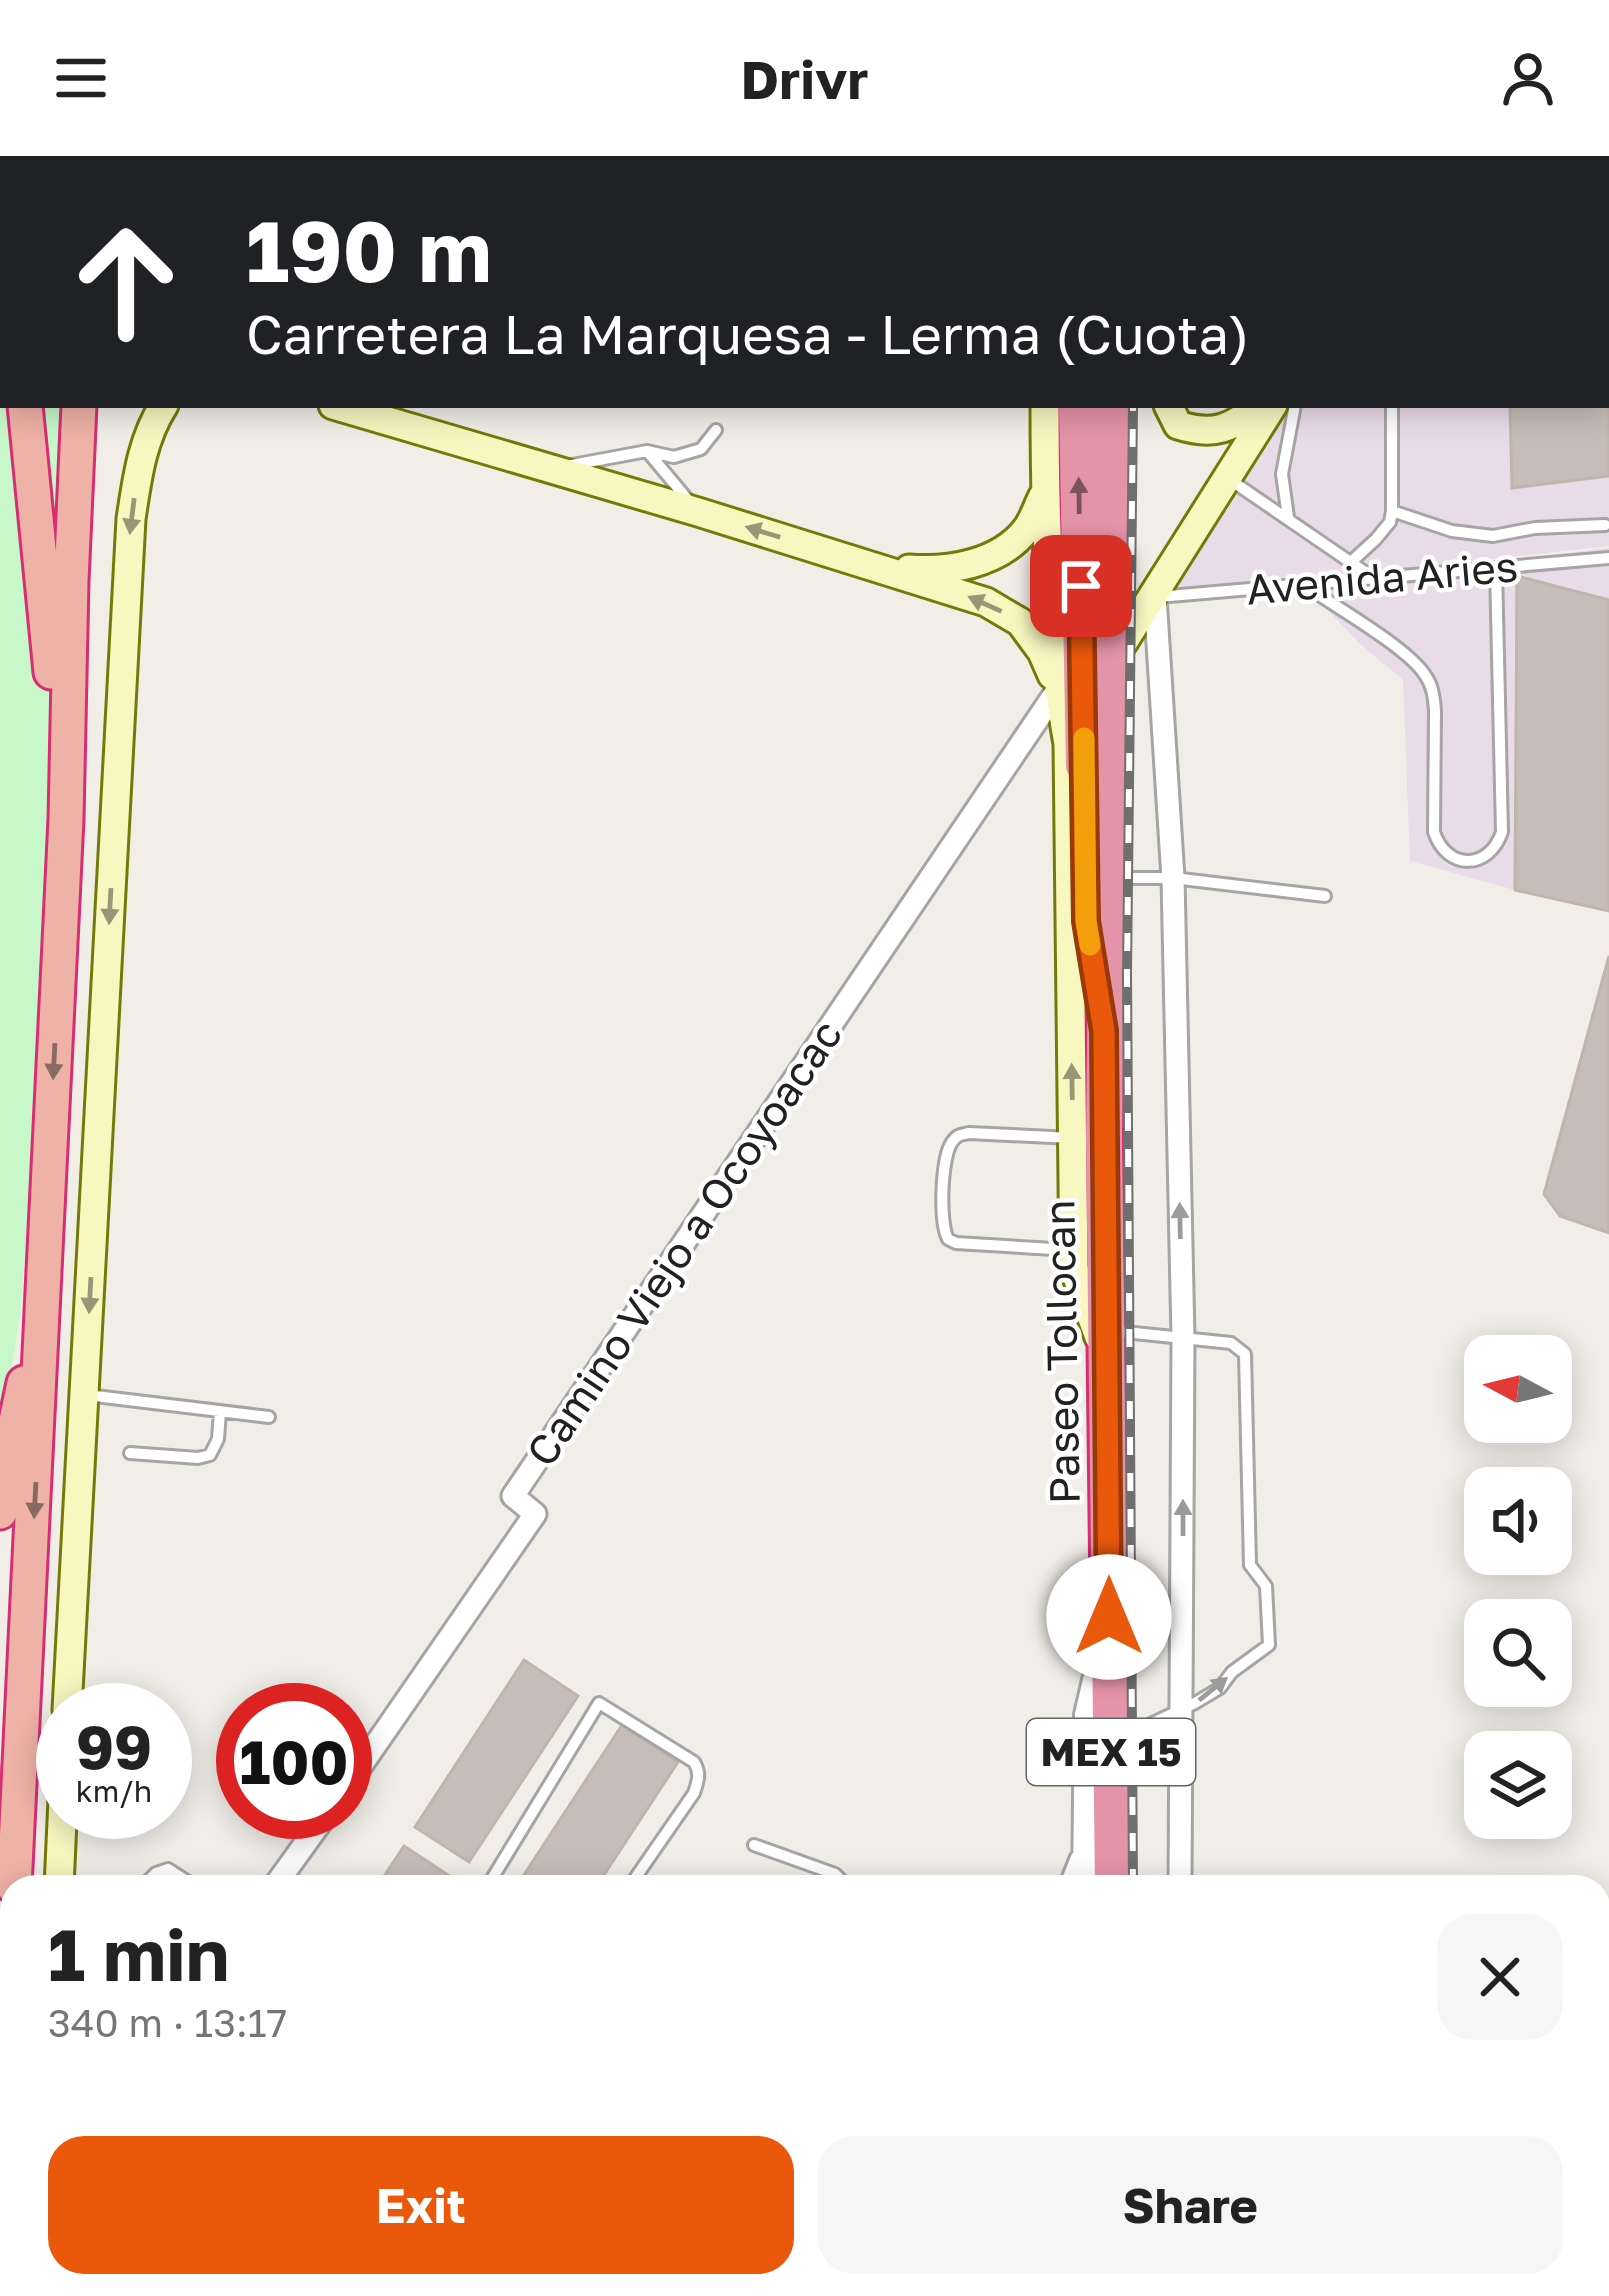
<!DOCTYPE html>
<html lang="en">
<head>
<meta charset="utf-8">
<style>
	body { margin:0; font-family:"Golos Text",sans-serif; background:#f6f6f6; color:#222; height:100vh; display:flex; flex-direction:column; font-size:45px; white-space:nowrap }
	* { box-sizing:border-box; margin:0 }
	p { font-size:39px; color:#767676 }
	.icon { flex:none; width:66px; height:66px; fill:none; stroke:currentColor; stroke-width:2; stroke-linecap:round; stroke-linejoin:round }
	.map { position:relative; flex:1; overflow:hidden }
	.panel { position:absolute; left:0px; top:1719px; width:1611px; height:423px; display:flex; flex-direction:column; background:#fff; border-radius:36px 36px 0 0; box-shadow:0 6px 30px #0003 }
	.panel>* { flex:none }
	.hud { position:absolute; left:0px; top:0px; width:1611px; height:252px; box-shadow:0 6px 30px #0003; background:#202124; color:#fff; overflow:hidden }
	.needle { width:78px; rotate:277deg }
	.fabs { position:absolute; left:1464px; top:1179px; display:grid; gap:24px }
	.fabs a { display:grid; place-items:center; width:108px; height:108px; border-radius:24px; background:#fff; box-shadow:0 6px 30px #0003; font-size:60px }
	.speed { position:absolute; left:36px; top:1527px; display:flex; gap:24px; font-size:60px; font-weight:700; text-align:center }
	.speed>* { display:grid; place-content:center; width:156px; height:156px; border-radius:50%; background:#fff; box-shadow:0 6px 30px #0003; line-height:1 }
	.speed small { font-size:30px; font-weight:400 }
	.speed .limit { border:18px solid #d22; background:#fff; color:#111 }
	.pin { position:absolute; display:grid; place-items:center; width:102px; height:102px; color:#fff; margin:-51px; border-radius:24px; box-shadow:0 6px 18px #0006 }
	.me { position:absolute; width:132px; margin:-66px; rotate:0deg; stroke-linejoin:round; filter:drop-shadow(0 0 9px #0008) }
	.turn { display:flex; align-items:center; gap:42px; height:252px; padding:0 48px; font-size:54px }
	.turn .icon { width:156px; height:156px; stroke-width:2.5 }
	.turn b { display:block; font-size:84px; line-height:102px }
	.round { display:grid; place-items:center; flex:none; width:126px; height:126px; border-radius:36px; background:#f6f6f6 }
	.overview { display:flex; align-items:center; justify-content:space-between; height:204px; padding:0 48px }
	h1 { font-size:72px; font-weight:700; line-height:90px }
	.primary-button { display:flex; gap:24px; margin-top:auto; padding:24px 48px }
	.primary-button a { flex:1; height:138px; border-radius:36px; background:#ea580c; color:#fff; font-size:48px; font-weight:700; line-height:138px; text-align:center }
	.primary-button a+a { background:#f6f6f6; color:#222 }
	header { display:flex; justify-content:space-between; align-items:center; height:156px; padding:0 48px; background:#fff; font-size:54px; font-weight:700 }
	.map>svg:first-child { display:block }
	.industrial { fill:#eadbe8 }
	.park { fill:#c8f8c9 }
	.building { fill:#c6bdb8; stroke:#c3b4ab; stroke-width:3 }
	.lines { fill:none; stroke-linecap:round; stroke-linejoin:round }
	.service-casing { stroke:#a5a5a5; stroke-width:16 }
	.minor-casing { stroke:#a5a5a5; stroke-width:27 }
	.tertiary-casing { stroke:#a5a5a5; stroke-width:30 }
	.secondary-casing { stroke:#747908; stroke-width:33 }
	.trunk-casing { stroke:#d72e73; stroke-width:39 }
	.motorway-casing { stroke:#d72e73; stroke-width:42 }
	.service { stroke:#fff; stroke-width:10 }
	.minor { stroke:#fff; stroke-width:21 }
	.tertiary { stroke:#fff; stroke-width:24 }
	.secondary { stroke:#f8f7c0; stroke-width:27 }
	.trunk { stroke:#efb2a6; stroke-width:33 }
	.motorway { stroke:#e593a8; stroke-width:36 }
	.rail-casing { stroke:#6f6f6f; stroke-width:10 }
	.rail { stroke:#fff; stroke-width:6; stroke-dasharray:18; stroke-linecap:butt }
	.oneway { fill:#79545e }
	.oneway2 { fill:#979778 }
	.oneway3 { fill:#886a64 }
	.oneway4 { fill:#9b9b9b }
	.route-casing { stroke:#983908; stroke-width:30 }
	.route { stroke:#ea580c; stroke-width:21 }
	.slow { stroke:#f59e0b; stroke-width:21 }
	.labels { text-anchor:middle; stroke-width:9; stroke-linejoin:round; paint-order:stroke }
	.shield { fill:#fff; stroke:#646464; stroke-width:3 }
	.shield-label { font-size:39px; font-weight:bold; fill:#212121 }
	.street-label { font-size:42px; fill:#212121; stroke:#fff }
</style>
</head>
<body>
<header><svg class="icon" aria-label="menu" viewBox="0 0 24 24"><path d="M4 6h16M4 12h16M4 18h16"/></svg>Drivr<svg class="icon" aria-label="person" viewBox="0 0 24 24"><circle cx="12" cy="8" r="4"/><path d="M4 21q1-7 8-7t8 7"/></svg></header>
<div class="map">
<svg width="1609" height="2140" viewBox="0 0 1609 2140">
	<rect width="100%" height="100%" fill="#f1eee8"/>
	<path class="industrial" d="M1466 0H1609V390L1155 441 1286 249H1608V3H1464Z
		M1609 392V755L1515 734 1410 705 1403 524 1359 487 1304 429Z"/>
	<path class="park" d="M3 211V249H70L63 603 20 1161 8 1237 0 1270V213Z"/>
	<path class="building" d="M1608 108 1609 320 1512 332 1510 249H1608Z
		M1517 420 1609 444V755L1515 734Z
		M1609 800V1077L1560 1060 1544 1038Z
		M524 1504 578 1540 469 1706 415 1671Z
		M622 1569 678 1606 596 1731H516Z
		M404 1690 451 1721 445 1731H377Z
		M96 2130H138L153 2140H90Z
		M162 2130H200L215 2140H155Z"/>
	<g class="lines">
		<g class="service-casing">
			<path id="service" d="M1185 3V0
				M1254 3V0
				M1311 3V0
				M647 295 688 344
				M572 309 647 295 674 301 701 293 716 274
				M1229 323 1375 423
				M1392 355 1452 375 1493 380 1535 372 1605 369
				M1288 361 1282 318 1295 249
				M1351 406 1376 383 1390 366 1392 355V249
				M1304 429C1333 449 1408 492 1425 519 1433 530 1434 542 1435 555L1434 676C1447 715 1489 714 1502 676L1496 412
				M1158 441 1609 402
				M1111 722H1173L1325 740
				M1070 1094 956 1087 948 1083C939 1066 941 1002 952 986 958 978 960 979 969 977L1072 982
				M1115 1175 1231 1187 1245 1198 1250 1409 1266 1430 1269 1489 1232 1516 1220 1532 1195 1547 1119 1583
				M87 1239 269 1261
				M130 1297 198 1302 210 1299 218 1283 220 1255
				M754 1689 835 1718 848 1731
				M142 1731 156 1717 168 1713 196 1731
				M487 1731 599 1547 694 1606C701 1617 698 1625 694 1637L629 1731
				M1064 1731 1076 1701
				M390 2140 398 2130
				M474 2140 477 2130
				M1347 2140 1351 2130"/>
		</g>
		<g class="minor-casing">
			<path id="minor" d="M1155 441 1173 722 1183 1182 1180 1731
				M345 1633 535 1358 513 1340 1058 533
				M274 1731 328 1656
				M882 2130V2140
				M659 2140 662 2130
				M1177 2140 1178 2130"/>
		</g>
		<g class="tertiary-casing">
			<path id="tertiary" d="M1085 1731 1087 1559 1099 1507
				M1195 2130 1204 2140
				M1054 2140 1059 2130"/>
		</g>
		<g class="secondary-casing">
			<path id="secondary" d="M1045 0V3
				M1439 3 1441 0
				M333 249 698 356 986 446 1020 466 1042 496 1052 519
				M1045 249C1045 362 1048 476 1068 588L1074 1113 1099 1181
				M1168 249 1178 269C1215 281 1231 272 1261 249
				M909 413C949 416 998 408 1025 375 1033 366 1037 351 1043 340
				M1109 509 1273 249
				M67 1554 131 363C137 323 142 283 164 249
				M59 1731 63 1643
				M35 2140 36 2130"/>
		</g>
		<g class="trunk-casing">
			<path id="trunk" d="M93 3V0
				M0 168 3 172
				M25 249 51 516
				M0 1356 4 1323 24 1227
				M14 1731 66 663 71 425 79 249
				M0 2052 12 1782"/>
		</g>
		<g class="motorway-casing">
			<path id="motorway" d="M1078 3V0
				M1115 3V0
				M1077 249 1084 609
				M1112 249 1104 983 1113 1731
				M1114 2140 1115 2130"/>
		</g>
		<use href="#service" class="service"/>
		<use href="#minor" class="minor"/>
		<use href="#tertiary" class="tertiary"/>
		<use href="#secondary" class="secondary"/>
		<use href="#trunk" class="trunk"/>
		<use href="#motorway" class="motorway"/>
		<g class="rail-casing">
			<path id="rail" d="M1136 3V0
				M1133 1731 1127 819 1133 249
				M1599 1879 1609 1848
				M1148 2130V2140
				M1507 2140 1512 2130"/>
		</g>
		<use href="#rail" class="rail"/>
	</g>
	<defs><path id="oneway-solid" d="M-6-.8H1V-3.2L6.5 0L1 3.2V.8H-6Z" transform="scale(3)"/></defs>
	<use class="oneway" href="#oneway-solid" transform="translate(1079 340) rotate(-91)"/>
	<g class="oneway2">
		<use href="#oneway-solid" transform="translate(132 360) rotate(97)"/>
		<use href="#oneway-solid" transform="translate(763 376) rotate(-163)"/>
		<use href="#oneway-solid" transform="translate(985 448) rotate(-156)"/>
		<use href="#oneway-solid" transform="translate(110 750) rotate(93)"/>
		<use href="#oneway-solid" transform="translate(1072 926) rotate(-91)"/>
		<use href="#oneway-solid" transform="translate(90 1139) rotate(93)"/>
	</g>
	<g class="oneway3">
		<use href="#oneway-solid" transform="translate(54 905) rotate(93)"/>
		<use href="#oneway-solid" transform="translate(35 1344) rotate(93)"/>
	</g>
	<g class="oneway4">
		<use href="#oneway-solid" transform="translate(1180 1065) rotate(-91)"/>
		<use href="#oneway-solid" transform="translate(1183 1362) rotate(-90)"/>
		<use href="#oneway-solid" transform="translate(1213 1533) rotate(-39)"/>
	</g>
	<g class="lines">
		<g class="route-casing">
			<path id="route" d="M1081 430 1086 765 1104 875 1109 1461"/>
		</g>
		<use href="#route" class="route"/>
		<path class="slow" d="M1084 582 1086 765 1090 789"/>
	</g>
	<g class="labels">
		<rect class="shield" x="1027" y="1563" width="168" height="66" rx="9"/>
		<g class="shield-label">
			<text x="1111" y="1610">MEX 15</text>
		</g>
		<g class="street-label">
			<text transform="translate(1382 422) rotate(-5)" y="15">Avenida Aries</text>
			<text transform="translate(684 1087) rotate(-56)" y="15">Camino Viejo a Ocoyoacac</text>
			<text transform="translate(1062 1196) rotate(-91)" y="15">Paseo Tollocan</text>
		</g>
	</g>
</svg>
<div class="fabs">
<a><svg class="needle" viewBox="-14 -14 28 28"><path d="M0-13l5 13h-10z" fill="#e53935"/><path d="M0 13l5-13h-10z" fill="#767676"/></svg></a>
<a><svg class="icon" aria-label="sound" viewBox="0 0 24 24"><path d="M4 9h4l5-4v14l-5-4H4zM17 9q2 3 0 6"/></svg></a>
<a><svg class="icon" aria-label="search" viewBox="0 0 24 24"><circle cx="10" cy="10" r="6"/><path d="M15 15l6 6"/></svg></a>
<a><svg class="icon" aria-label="layers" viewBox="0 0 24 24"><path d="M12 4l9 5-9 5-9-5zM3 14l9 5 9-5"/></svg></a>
</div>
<div class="speed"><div>99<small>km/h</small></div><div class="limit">100</div></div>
<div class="pin" style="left:1081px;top:430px;background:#d93025"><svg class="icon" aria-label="arrive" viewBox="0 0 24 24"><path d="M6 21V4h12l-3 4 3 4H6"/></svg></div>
<svg class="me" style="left:1109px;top:1461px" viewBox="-20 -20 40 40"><circle r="19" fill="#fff"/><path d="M0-13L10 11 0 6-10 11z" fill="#ea580c"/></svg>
<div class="hud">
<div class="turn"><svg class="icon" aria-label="ahead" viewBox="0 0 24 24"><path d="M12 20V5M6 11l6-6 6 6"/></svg><div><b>190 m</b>Carretera La Marquesa - Lerma (Cuota)</div></div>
</div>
<section class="panel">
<div class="overview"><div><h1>1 min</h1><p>340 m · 13:17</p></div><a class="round"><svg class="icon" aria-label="close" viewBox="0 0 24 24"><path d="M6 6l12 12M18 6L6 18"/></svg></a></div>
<div class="primary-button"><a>Exit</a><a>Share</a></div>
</section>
</div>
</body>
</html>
